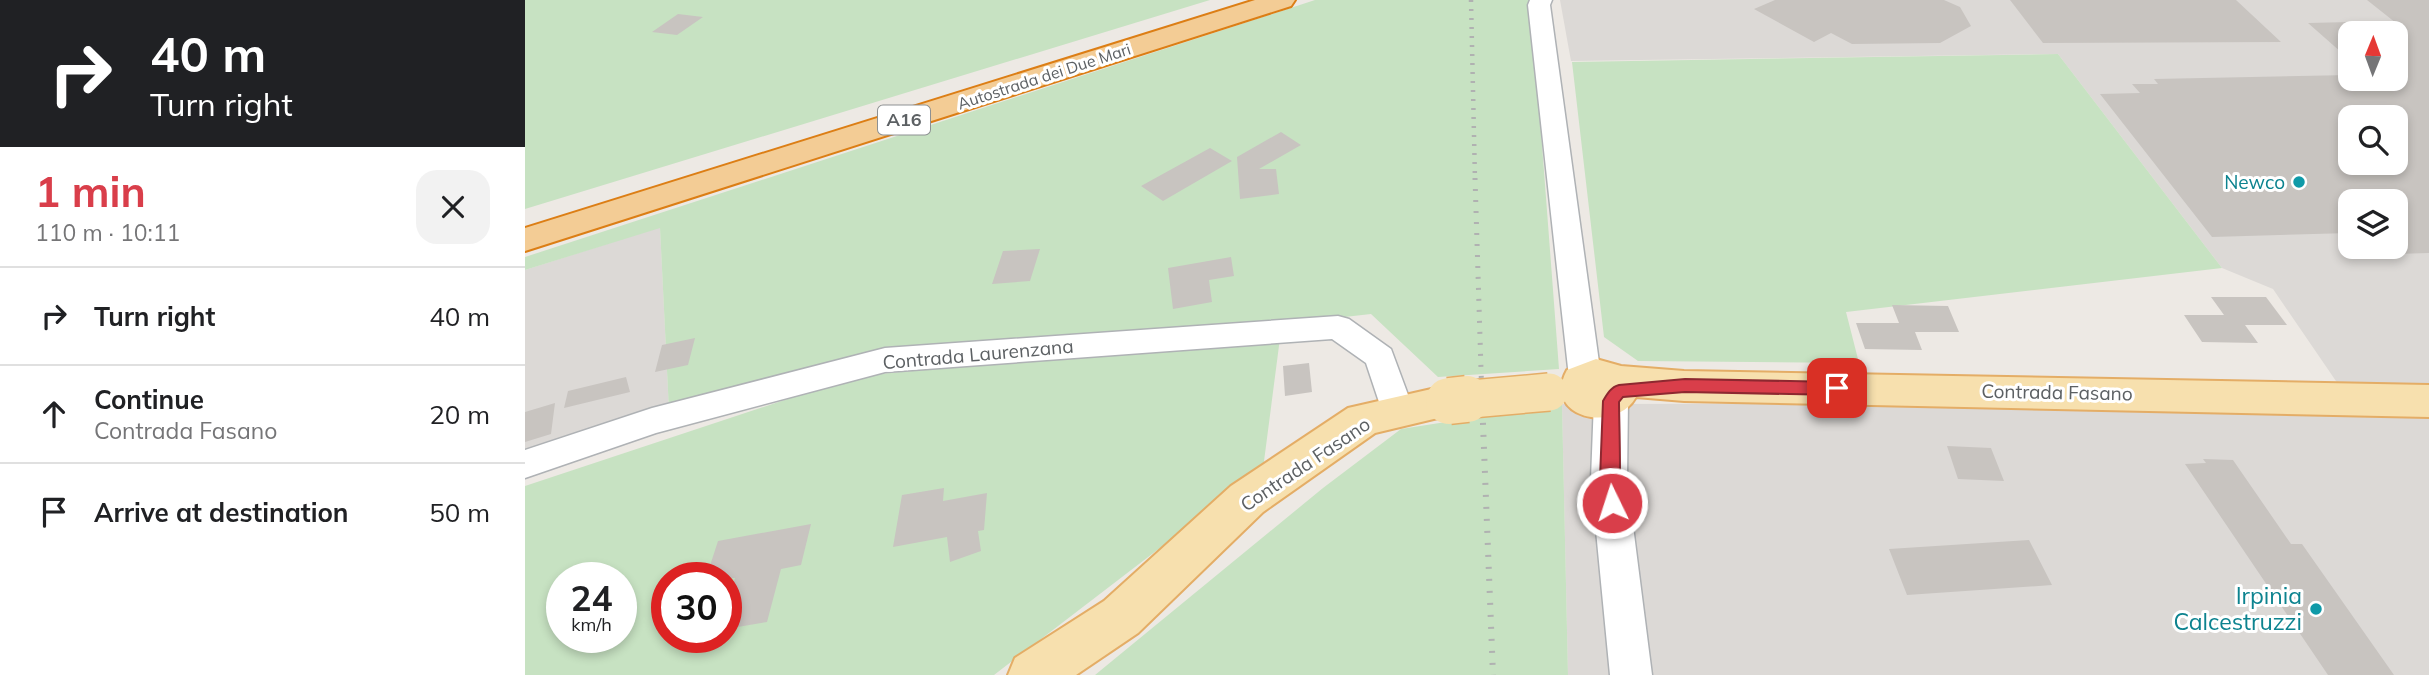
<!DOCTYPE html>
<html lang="en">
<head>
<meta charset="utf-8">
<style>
	body { margin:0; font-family:Mulish,sans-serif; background:#f2f2f2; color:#202124; height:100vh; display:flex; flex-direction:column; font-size:26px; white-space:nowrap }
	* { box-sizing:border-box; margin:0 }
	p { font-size:23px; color:#757577 }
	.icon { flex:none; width:38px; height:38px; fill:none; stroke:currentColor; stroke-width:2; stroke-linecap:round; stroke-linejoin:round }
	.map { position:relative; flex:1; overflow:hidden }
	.details { display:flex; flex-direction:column; background:#fff; width:525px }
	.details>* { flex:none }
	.banner { background:#202124; color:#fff; overflow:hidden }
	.needle { width:46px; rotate:1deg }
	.fabs { position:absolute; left:1813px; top:21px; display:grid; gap:14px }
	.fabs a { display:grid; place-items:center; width:70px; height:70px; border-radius:14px; background:#fff; box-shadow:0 4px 10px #0003; font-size:35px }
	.speed { position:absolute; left:21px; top:562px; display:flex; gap:14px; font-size:35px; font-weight:700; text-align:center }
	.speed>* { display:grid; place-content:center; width:91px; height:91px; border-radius:50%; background:#fff; box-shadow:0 4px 10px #0003; line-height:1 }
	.speed small { font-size:18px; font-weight:400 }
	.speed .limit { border:10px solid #d22; background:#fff; color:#111 }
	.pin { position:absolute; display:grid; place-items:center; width:60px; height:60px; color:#fff; margin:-30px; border-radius:14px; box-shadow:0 4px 10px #0006 }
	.me { position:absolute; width:77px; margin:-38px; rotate:356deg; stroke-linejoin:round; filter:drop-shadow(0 0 5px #0008) }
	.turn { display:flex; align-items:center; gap:24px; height:147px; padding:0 35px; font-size:32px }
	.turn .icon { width:91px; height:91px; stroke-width:2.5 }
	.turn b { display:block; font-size:49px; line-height:60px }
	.round { display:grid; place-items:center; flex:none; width:74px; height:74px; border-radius:21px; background:#f2f2f2 }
	.headline { display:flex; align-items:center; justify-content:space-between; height:119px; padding:0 35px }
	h1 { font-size:42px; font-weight:700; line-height:52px; color:#d93e4a }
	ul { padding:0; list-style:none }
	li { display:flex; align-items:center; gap:21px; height:98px; padding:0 35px; border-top:2px solid #e0e0e0 }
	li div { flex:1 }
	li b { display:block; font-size:26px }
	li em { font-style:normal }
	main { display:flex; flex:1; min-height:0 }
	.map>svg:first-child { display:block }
	.industrial { fill:#dcd9d6; fill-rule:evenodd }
	.green { fill:#c7e2c2; fill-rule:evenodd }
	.building { fill:#c8c4c0; fill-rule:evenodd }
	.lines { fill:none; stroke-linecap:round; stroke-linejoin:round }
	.minor-casing { stroke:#afb2b5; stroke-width:3 }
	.major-casing { stroke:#e4ad66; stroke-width:4 }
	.highway-casing { stroke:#dc7e15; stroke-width:4 }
	.minor { fill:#fff; fill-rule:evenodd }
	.major { fill:#f7e0ae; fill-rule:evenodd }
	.highway { fill:#f3cc95; fill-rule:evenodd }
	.rail-far2 { stroke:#b0b1b1; stroke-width:4.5; stroke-dasharray:2 7; stroke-linecap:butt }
	.rail-far1 { stroke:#b0b1b1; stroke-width:5; stroke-dasharray:2 9; stroke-linecap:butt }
	.rail { stroke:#b0b1b1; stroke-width:6; stroke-dasharray:2 10; stroke-linecap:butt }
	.major-bridge-far1-casing { stroke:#e4ad66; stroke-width:40; stroke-linecap:butt }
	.major-bridge-casing { stroke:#e4ad66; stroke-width:49; stroke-linecap:butt }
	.major-bridge-far1 { stroke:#f7e0ae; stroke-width:37 }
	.major-bridge { stroke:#f7e0ae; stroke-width:46 }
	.route { fill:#d93e4a; stroke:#8d2830; stroke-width:2 }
	.culture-dot { fill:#0f9aa8; stroke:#fff; stroke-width:2.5 }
	.labels { text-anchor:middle; stroke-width:6; stroke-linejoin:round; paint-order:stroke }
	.far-street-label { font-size:16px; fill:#5c6063; stroke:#fff }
	.shield { fill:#fff; stroke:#8d9092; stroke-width:2 }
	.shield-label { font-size:18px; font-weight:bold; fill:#5c6063 }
	.culture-label { font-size:19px; fill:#0d838f; stroke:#fff; text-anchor:end }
	.street-label { font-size:19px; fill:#5c6063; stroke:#fff }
	.near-culture-label { font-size:23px; fill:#0d838f; stroke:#fff; text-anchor:end }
</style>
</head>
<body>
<main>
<section class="details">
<div class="banner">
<div class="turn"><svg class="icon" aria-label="right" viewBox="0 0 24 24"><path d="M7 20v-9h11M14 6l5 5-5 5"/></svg><div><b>40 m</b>Turn right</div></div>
</div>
<div class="headline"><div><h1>1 min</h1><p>110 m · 10:11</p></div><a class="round"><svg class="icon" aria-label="close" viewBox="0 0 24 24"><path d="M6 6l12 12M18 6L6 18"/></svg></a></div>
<ul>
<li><svg class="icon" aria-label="right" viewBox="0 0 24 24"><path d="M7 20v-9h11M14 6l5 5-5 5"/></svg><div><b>Turn right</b></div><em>40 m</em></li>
<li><svg class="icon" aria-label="ahead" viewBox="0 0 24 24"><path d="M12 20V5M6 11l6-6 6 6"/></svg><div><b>Continue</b><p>Contrada Fasano</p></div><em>20 m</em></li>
<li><svg class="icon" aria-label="arrive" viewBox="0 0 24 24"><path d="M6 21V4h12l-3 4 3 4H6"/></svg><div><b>Arrive at destination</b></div><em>50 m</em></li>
</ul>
</section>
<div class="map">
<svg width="1904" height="675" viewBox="0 0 1904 675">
	<rect width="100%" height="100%" fill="#ede9e4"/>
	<path class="industrial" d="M1035 0H1904V675H1043L1037 404 1826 403 1748 289 1697 268 1533 54 1046 61ZM1825 33H1871V79H1825ZM1825 117H1871V163H1825ZM1825 201H1871V247H1825Z
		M135 227 144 411 0 456V270Z"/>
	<path class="green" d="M0 0H685L0 209Z
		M790 0H1006L1034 369 913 377 846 314 749 325 363 349 144 411 135 228 0 270V257Z
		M1533 54 1697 268 1321 312 1334 363 1113 361 1079 337 1047 62Z
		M755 338 738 469 469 675H0V486L332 376ZM37 578H96V637H37ZM142 578H201V637H142Z
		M1037 404 1043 675H570L798 488 876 429Z"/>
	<path class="building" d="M1250 0H1419L1435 7 1446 26 1415 43 1327 44 1306 33 1289 42 1229 9Z
		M1485 0H1711L1756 42 1518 43Z
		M1842 0H1904V253L1871 254V201H1825V233L1687 237 1575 94 1615 93 1607 84H1633L1629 79 1825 75V79H1871V23ZM1825 117H1871V163H1825Z
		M153 14 178 17 152 35 127 32Z
		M1825 22V60L1783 23Z
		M756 132 776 145 734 169H751L754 194 715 199 712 157Z
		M685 148 707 161 638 201 616 186Z
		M515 249 505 281 467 284 478 251Z
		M706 257 709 276 684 280 687 302 648 309 643 268Z
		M1686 297H1741L1762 325H1720L1733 343 1677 342 1659 315H1699Z
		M1367 305 1423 306 1434 332H1390L1397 350 1340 349 1331 323H1374Z
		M170 338 163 365 130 372 137 345Z
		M784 363 787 392 760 396 758 366Z
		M101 377 105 392 39 408 43 391Z
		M30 403 26 434 0 442V412Z
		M1422 446 1466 448 1479 481 1433 479Z
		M1678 459 1708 460 1766 544H1777L1869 675H1803L1660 464 1681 463Z
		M419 488 418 501 462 493 459 530 453 531 456 551 425 562 422 537 368 547 377 495Z
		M286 524 276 565 256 569 242 622 201 629V608L210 578H181L193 541Z
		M1504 540 1527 585 1382 595 1364 549Z"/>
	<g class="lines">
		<g class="minor-casing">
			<path id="minor" d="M1005 0H1027L1025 5 1076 377 1072 386 1060 389 1048 386 1044 377 1003 5Z
				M813 316 824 319 866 349 889 411 884 420 872 424 860 420 841 363 807 339 360 372 131 433 0 478V450L127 408 360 348Z
				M1086 388 1098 392 1103 401 1102 479 1127 675H1085L1066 479 1069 401 1074 392Z"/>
		</g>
		<g class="major-casing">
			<path id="major" d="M1071 359 1096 366 1159 371 1904 385V417L1159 401 1111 397C1090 435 1016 417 1042 370Z
				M924 385 938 390 944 401 938 412 850 433 738 512 613 633 551 675H483L490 658 579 601 706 486 823 408Z"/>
		</g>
		<g class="highway-casing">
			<path id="highway" d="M730 0H770L766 6 0 251V228Z"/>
		</g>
		<use href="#minor" class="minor"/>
		<use href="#major" class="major"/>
		<use href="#highway" class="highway"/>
		<path class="rail-far2" d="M946 0 950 180"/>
		<path class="rail-far1" d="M950 178 957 401"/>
		<path class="rail" d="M957 399 968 675"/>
		<g class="major-bridge-far1-casing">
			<path id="major-bridge-far1" d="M924 401 1024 392"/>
		</g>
		<g class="major-bridge-casing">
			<path id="major-bridge" d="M924 401 942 399"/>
		</g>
		<use href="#major-bridge-far1" class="major-bridge-far1"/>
		<use href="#major-bridge" class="major-bridge"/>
	</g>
	<path class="route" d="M1160 379 1312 382 1321 388 1312 395 1160 392 1098 397 1094 402C1094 418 1097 502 1093 509L1087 511 1080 509 1075 479 1078 401C1082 394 1086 387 1094 385Z"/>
	<g class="culture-dot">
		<circle cx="1774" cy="182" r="7"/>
		<circle cx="1791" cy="609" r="7"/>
	</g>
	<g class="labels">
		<g class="far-street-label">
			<text transform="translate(519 76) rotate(-18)" y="6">Autostrada dei Due Mari</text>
		</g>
		<rect class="shield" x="353" y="105.5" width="52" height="29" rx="5"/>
		<g class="shield-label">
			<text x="379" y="126">A16</text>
		</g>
		<g class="culture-label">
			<text x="1760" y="189">Newco</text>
		</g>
		<g class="street-label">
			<text transform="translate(453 354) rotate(-5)" y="7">Contrada Laurenzana</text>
			<text transform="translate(1532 392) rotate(1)" y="7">Contrada Fasano</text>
			<text transform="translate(780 464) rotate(-34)" y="7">Contrada Fasano</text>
		</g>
		<g class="near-culture-label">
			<text x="1777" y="604">Irpinia<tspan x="1777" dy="26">Calcestruzzi</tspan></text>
		</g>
	</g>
</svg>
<div class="fabs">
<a><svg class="needle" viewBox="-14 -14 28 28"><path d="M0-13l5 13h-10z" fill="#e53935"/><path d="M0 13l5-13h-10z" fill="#757577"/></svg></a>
<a><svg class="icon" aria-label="search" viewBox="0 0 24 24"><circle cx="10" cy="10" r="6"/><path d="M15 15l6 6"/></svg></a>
<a><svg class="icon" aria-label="layers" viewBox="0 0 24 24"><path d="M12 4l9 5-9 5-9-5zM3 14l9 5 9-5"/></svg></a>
</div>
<div class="speed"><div>24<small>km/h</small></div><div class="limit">30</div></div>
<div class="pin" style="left:1312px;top:388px;background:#d93025"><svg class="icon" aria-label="arrive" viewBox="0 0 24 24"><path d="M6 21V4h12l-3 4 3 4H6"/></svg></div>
<svg class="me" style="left:1087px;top:503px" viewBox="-20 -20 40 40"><circle r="17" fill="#d93e4a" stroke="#fff" stroke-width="3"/><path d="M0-11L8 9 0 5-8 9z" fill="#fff"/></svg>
</div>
</main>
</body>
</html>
